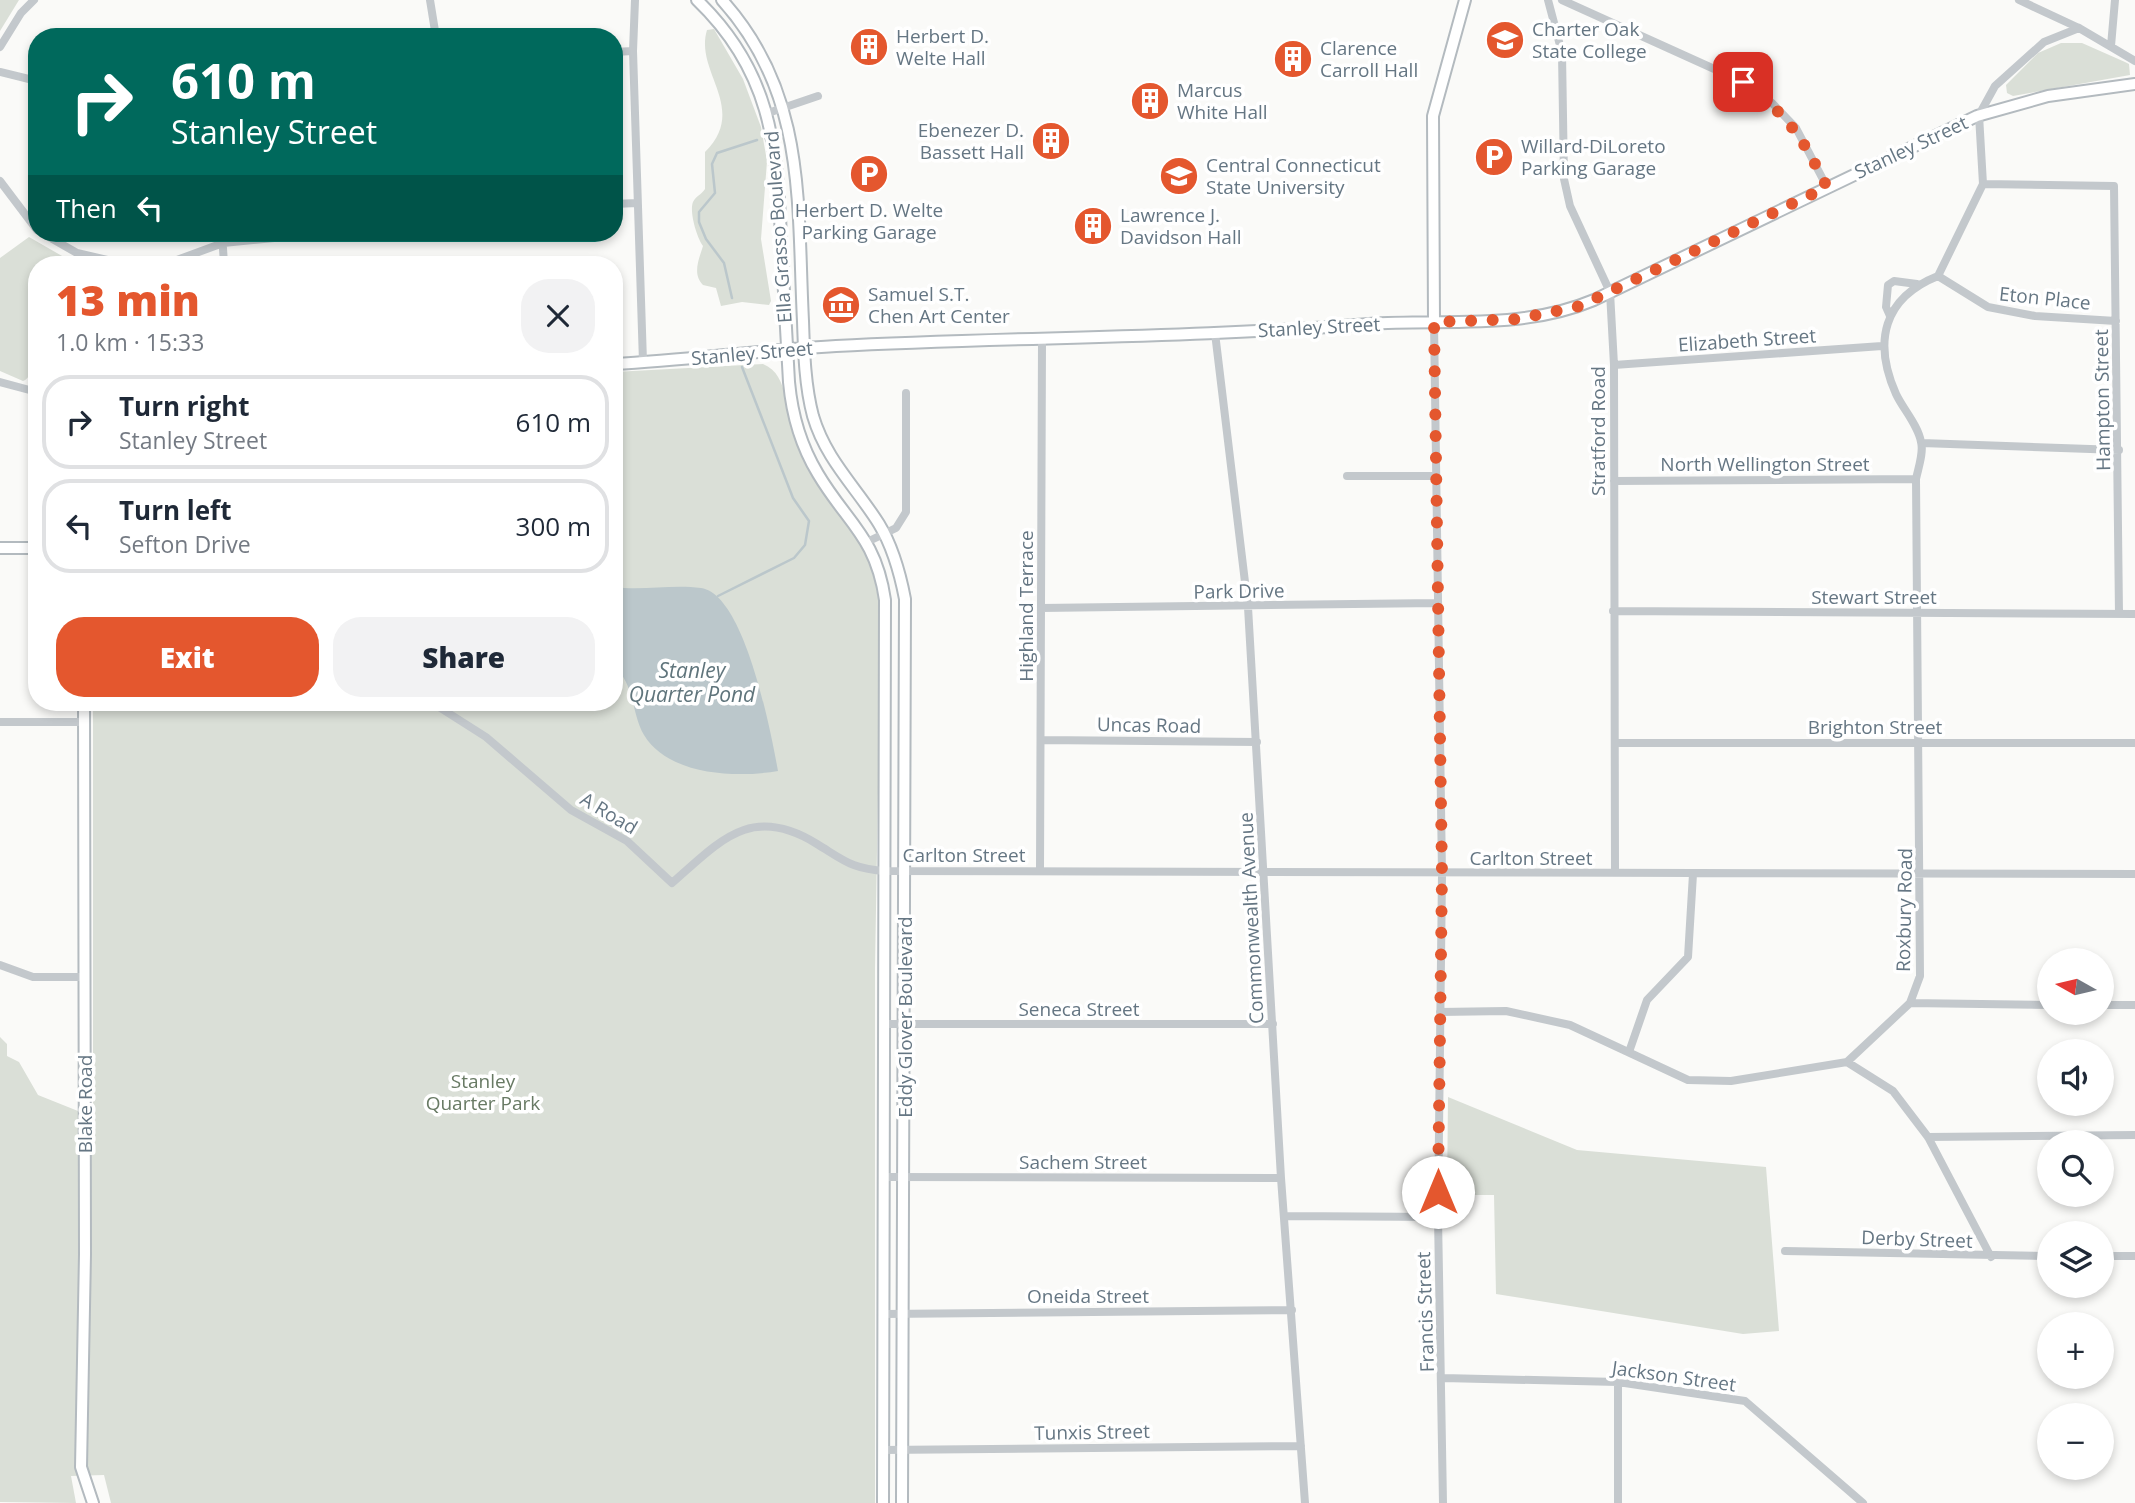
<!DOCTYPE html>
<html lang="en">
<head>
<meta charset="utf-8">
<style>
	body { margin:0; font-family:"Open Sans",sans-serif; background:#f2f2f3; color:#1f2937; height:100vh; display:flex; flex-direction:column; font-size:26px; white-space:nowrap }
	* { box-sizing:border-box; margin:0 }
	p { font-size:23px; color:#747a83 }
	.icon { flex:none; width:38px; height:38px; fill:none; stroke:currentColor; stroke-width:2; stroke-linecap:round; stroke-linejoin:round }
	.map { position:relative; flex:1; overflow:hidden }
	.drawer { position:absolute; left:28px; top:256px; width:595px; height:455px; display:flex; flex-direction:column; background:#fff; border-radius:28px; box-shadow:0 4px 10px #0003 }
	.drawer>* { flex:none }
	.guide { position:absolute; left:28px; top:28px; width:595px; height:214px; border-radius:28px; box-shadow:0 4px 10px #0003; background:#00695c; color:#fff; overflow:hidden }
	.needle { width:46px; rotate:278deg }
	.buttons { position:absolute; left:2037px; top:948px; display:grid; gap:14px }
	.buttons a { display:grid; place-items:center; width:77px; height:77px; border-radius:50%; background:#fff; box-shadow:0 4px 10px #0003; font-size:35px }
	.pin { position:absolute; display:grid; place-items:center; width:60px; height:60px; color:#fff; margin:-30px; border-radius:14px; box-shadow:0 4px 10px #0006 }
	.me { position:absolute; width:77px; margin:-38px; rotate:0deg; stroke-linejoin:round; filter:drop-shadow(0 0 5px #0008) }
	.turn { display:flex; align-items:center; gap:24px; height:147px; padding:0 28px; font-size:32px }
	.turn .icon { width:91px; height:91px; stroke-width:2.5 }
	.turn b { display:block; font-size:49px; line-height:60px }
	.then { display:flex; align-items:center; height:66px; padding:0 28px; background:#0003; gap:14px; font-size:26px }
	.round { display:grid; place-items:center; flex:none; width:74px; height:74px; border-radius:28px; background:#f2f2f3 }
	.head { display:flex; align-items:center; justify-content:space-between; height:119px; padding:0 28px }
	h1 { font-size:42px; font-weight:800; line-height:52px; color:#e4572e }
	.primary-button { display:flex; gap:14px; margin-top:auto; padding:14px 28px }
	.primary-button a { flex:1; height:80px; border-radius:28px; background:#e4572e; color:#fff; font-size:28px; font-weight:800; line-height:80px; text-align:center }
	.primary-button a+a { background:#f2f2f3; color:#1f2937 }
	ul { padding:0; list-style:none }
	li { display:flex; align-items:center; gap:21px; height:94px; margin:0 14px 10px; padding:0 14px; border:4px solid #e0e1e3; border-radius:28px }
	li div { flex:1 }
	li b { display:block; font-size:26px }
	li em { font-style:normal }
	.map>svg:first-child { display:block }
	.green { fill:#dadfd7 }
	.water { fill:#bbc7cb }
	.lines { fill:none; stroke-linecap:round; stroke-linejoin:round }
	.stream { stroke:#bbc7cb; stroke-width:2.5 }
	.secondary-casing { stroke:#b3babf; stroke-width:14 }
	.street { stroke:#c3c8cc; stroke-width:8 }
	.secondary { stroke:#fff; stroke-width:10 }
	.route { stroke:#e4572e; stroke-width:12; stroke-dasharray:0 21.6 }
	.labels { text-anchor:middle; stroke-width:7; stroke-linejoin:round; paint-order:stroke }
	.poi-label { font-size:19px; fill:#657683; stroke:#fff; text-anchor:start }
	.street-label { font-size:19px; fill:#657683; stroke:#fff }
	.park-label { font-size:19px; fill:#687a64; stroke:#fff }
	.water-label { font-size:21px; font-style:italic; fill:#60757c; stroke:#fff }
</style>
</head>
<body>
<div class="map">
<svg width="2135" height="1503" viewBox="0 0 2135 1503">
	<rect width="100%" height="100%" fill="#fafaf8"/>
	<path class="green" d="M0 0H19L0 31Z
		M714 29 743 79 761 127 767 161 761 239 771 301 769 305 742 302 721 306 716 288 703 285C692 274 699 259 703 246 697 238 689 212 693 202 696 196 701 195 705 189V152C749 108 694 72 707 30Z
		M2061 43H2082L2125 62 2129 64 2130 75 2013 96 2007 93 2006 85 2038 53Z
		M29 237 76 264H37C37 286 44 374 23 381L0 371V258Z
		M763 364C791 375 784 416 795 440 811 478 836 506 859 540 873 561 876 588 881 612L875 969V1503H111L104 1475 71 1476 76 1503 0 1502V1037L7 1044V1056L19 1062 38 1095 93 1117V702H614V372Z
		M1448 1097 1577 1150 1766 1167 1779 1331 1743 1334 1496 1294 1494 1195H1447Z"/>
	<path class="water" d="M614 587C643 591 672 584 701 588 745 594 771 733 778 771 737 778 669 776 644 735 631 712 635 684 614 667Z"/>
	<g class="lines">
		<path class="stream" d="M732 298 724 263 706 239 699 222V212L715 193 712 164 717 153 757 140
			M718 596 794 558 805 545 809 521 793 498 742 367"/>
		<g class="secondary-casing">
			<path id="secondary" d="M697 0C770 70 777 143 781 238 784 286 786 334 789 382 792 415 801 446 818 474 847 523 876 537 885 600L883 1503
				M722 0C807 94 797 203 803 321 804 353 805 386 813 416 826 460 856 487 879 524 893 547 900 573 905 599L902 1503
				M1434 322 1433 116 1465 0
				M614 364C688 360 762 350 836 346 1013 337 1191 338 1369 324 1444 319 1523 330 1594 300L1977 116 2048 96 2135 84
				M0 548H37
				M84 702 85 1254 81 1467 93 1503"/>
		</g>
		<path class="street" d="M430 0 436 37
			M635 0 633 51 643 362
			M1548 0 1562 53 1564 179 1570 206 1610 292 1614 365 1615 873
			M1562 0 1743 82 1772 103 1796 128 1827 187
			M2019 0 2079 28 2135 61
			M2111 46 2115 0
			M0 47 21 13 34 0
			M614 52 633 51
			M0 72 37 81
			M768 113 818 96
			M0 181 37 230
			M1983 184 2114 186 2119 614
			M614 204 637 203
			M42 233 77 253 125 264
			M222 233 224 264
			M166 264 223 243 325 233
			M1938 276 1988 307 2035 316 2116 321
			M1890 316 1886 307 1888 285 1894 281 1917 284
			M1434 322 1442 874 1438 1217 1443 1503
			M1215 333 1248 607 1281 1178 1305 1503
			M1614 365 1882 346
			M0 382 37 392
			M1922 443 2119 450
			M1347 476H1435
			M1614 481 1916 479
			M867 542 896 528 906 512V393
			M1041 608 1437 603
			M1613 611 2135 614
			M431 702 486 737 571 810 627 841 672 883C720 841 751 803 817 844 845 861 852 869 886 871L2135 874
			M0 722H84
			M1041 740 1257 742
			M1615 743H2135
			M1040 871 1042 341
			M0 965 33 977H85
			M1910 1003 2049 1005
			M2102 1005H2135
			M1440 1012 1506 1011 1570 1025 1688 1080 1731 1081 1847 1062 1910 1003 1920 976 1916 479C1918 469 1924 452 1921 442 1918 425 1903 409 1896 394 1873 342 1883 298 1938 276L1983 184 1979 115 1995 86 2044 42 2079 28
			M885 1024H1273
			M1629 1052 1647 1000 1688 957 1693 874
			M1847 1062 1893 1091 1928 1137 1991 1257
			M1928 1137 2135 1135
			M885 1177 1281 1178
			M1285 1216 1438 1217
			M1785 1251 2049 1256
			M2102 1256H2135
			M884 1314 1292 1310
			M1443 1378 1618 1382 1745 1401 1863 1503
			M1618 1382V1503
			M883 1450 1301 1446"/>
		<use href="#secondary" class="secondary"/>
	</g>
	<g class="lines">
		<path class="route" d="M1438 1192 1442 874 1434 322 1518 319 1580 306 1827 187C1801 136 1790 117 1743 82"/>
	</g>
	<defs>
		<g id="university-disc" transform="scale(2.0125)"><circle r="9.5" fill="#e4572e" stroke="#fff"/><path d="M0-5L7-2L0 1L-7-2ZM-4 1L0 2.5L4 1V4Q0 6-4 4Z" fill="#fff"/></g>
		<g id="building-disc" transform="scale(2.0125)"><circle r="9.5" fill="#e4572e" stroke="#fff"/><path d="M-4-6H4V6H1V3H-1V6H-4ZM-2.5-4.3h1.7v1.8h-1.7ZM.8-4.3h1.7v1.8H.8ZM-2.5-1h1.7V.8h-1.7ZM.8-1h1.7V.8H.8Z" fill="#fff"/></g>
		<g id="parking-disc" transform="scale(2.0125)"><circle r="9.5" fill="#e4572e" stroke="#fff"/><path d="M-3.5-5.5H1a3.5 3.5 0 0 1 0 7H-1V5.5H-3.5ZM-1-3.4V-.6H.8a1.4 1.4 0 0 0 0-2.8Z" fill="#fff"/></g>
		<g id="museum-disc" transform="scale(2.0125)"><circle r="9.5" fill="#e4572e" stroke="#fff"/><path d="M0-6L6-3V-2H-6V-3ZM-5-1h2V3h-2ZM-1-1h2V3h-2ZM3-1h2V3H3ZM-6 4H6V6H-6Z" fill="#fff"/></g>
	</defs>
	<g fill-rule="evenodd">
		<use href="#university-disc" x="1505" y="40"/>
		<use href="#building-disc" x="869" y="47"/>
		<use href="#building-disc" x="1293" y="59"/>
		<use href="#building-disc" x="1150" y="101"/>
		<use href="#building-disc" x="1051" y="141"/>
		<use href="#parking-disc" x="1494" y="157"/>
		<use href="#parking-disc" x="869" y="174"/>
		<use href="#university-disc" x="1179" y="176"/>
		<use href="#building-disc" x="1093" y="226"/>
		<use href="#museum-disc" x="841" y="305"/>
	</g>
	<g class="labels">
		<g class="poi-label">
			<text x="1532" y="36">Charter Oak<tspan x="1532" dy="22">State College</tspan></text>
			<text x="896" y="43">Herbert D.<tspan x="896" dy="22">Welte Hall</tspan></text>
			<text x="1320" y="55">Clarence<tspan x="1320" dy="22">Carroll Hall</tspan></text>
			<text x="1177" y="97">Marcus<tspan x="1177" dy="22">White Hall</tspan></text>
			<text x="1024" y="137" text-anchor="end">Ebenezer D.<tspan x="1024" dy="22">Bassett Hall</tspan></text>
			<text x="1521" y="153">Willard-DiLoreto<tspan x="1521" dy="22">Parking Garage</tspan></text>
			<text x="1206" y="172">Central Connecticut<tspan x="1206" dy="22">State University</tspan></text>
			<text x="869" y="217" text-anchor="middle">Herbert D. Welte<tspan x="869" dy="22">Parking Garage</tspan></text>
			<text x="1120" y="222">Lawrence J.<tspan x="1120" dy="22">Davidson Hall</tspan></text>
			<text x="868" y="301">Samuel S.T.<tspan x="868" dy="22">Chen Art Center</tspan></text>
		</g>
		<g class="street-label">
			<text transform="translate(1911 147) rotate(-25)" y="7">Stanley Street</text>
			<text transform="translate(778 227) rotate(-94)" y="7">Ella Grasso Boulevard</text>
			<text transform="translate(2045 298) rotate(6)" y="7">Eton Place</text>
			<text transform="translate(1319 327) rotate(-3)" y="7">Stanley Street</text>
			<text transform="translate(1747 340) rotate(-4)" y="7">Elizabeth Street</text>
			<text transform="translate(752 353) rotate(-5)" y="7">Stanley Street</text>
			<text transform="translate(2102 400) rotate(-91)" y="7">Hampton Street</text>
			<text transform="translate(1598 431) rotate(-90)" y="7">Stratford Road</text>
			<text x="1765" y="471">North Wellington Street</text>
			<text transform="translate(1239 591) rotate(-1)" y="7">Park Drive</text>
			<text x="1874" y="604">Stewart Street</text>
			<text transform="translate(1026 606) rotate(-90)" y="7">Highland Terrace</text>
			<text transform="translate(1149 725) rotate(1)" y="7">Uncas Road</text>
			<text x="1875" y="734">Brighton Street</text>
			<text transform="translate(609 813) rotate(31)" y="7">A Road</text>
			<text x="964" y="862">Carlton Street</text>
			<text x="1531" y="865">Carlton Street</text>
			<text transform="translate(1904 910) rotate(-89)" y="7">Roxbury Road</text>
			<text transform="translate(1251 918) rotate(-93)" y="7">Commonwealth Avenue</text>
			<text x="1079" y="1016">Seneca Street</text>
			<text transform="translate(905 1017) rotate(-90)" y="7">Eddy Glover Boulevard</text>
			<text transform="translate(85 1104) rotate(-90)" y="7">Blake Road</text>
			<text x="1083" y="1169">Sachem Street</text>
			<text transform="translate(1917 1239) rotate(2)" y="7">Derby Street</text>
			<text x="1088" y="1303">Oneida Street</text>
			<text transform="translate(1425 1312) rotate(-92)" y="7">Francis Street</text>
			<text transform="translate(1674 1376) rotate(8)" y="7">Jackson Street</text>
			<text transform="translate(1092 1432) rotate(-1)" y="7">Tunxis Street</text>
		</g>
		<g class="park-label">
			<text x="483" y="1088">Stanley<tspan x="483" dy="22">Quarter Park</tspan></text>
		</g>
		<g class="water-label">
			<text x="692" y="678">Stanley<tspan x="692" dy="24">Quarter Pond</tspan></text>
		</g>
	</g>
</svg>
<div class="buttons">
<a><svg class="needle" viewBox="-14 -14 28 28"><path d="M0-13l5 13h-10z" fill="#e53935"/><path d="M0 13l5-13h-10z" fill="#747a83"/></svg></a>
<a><svg class="icon" aria-label="sound" viewBox="0 0 24 24"><path d="M4 9h4l5-4v14l-5-4H4zM17 9q2 3 0 6"/></svg></a>
<a><svg class="icon" aria-label="search" viewBox="0 0 24 24"><circle cx="10" cy="10" r="6"/><path d="M15 15l6 6"/></svg></a>
<a><svg class="icon" aria-label="layers" viewBox="0 0 24 24"><path d="M12 4l9 5-9 5-9-5zM3 14l9 5 9-5"/></svg></a>
<a>+</a>
<a>−</a>
</div>
<div class="pin" style="left:1743px;top:82px;background:#d93025"><svg class="icon" aria-label="arrive" viewBox="0 0 24 24"><path d="M6 21V4h12l-3 4 3 4H6"/></svg></div>
<svg class="me" style="left:1438px;top:1192px" viewBox="-20 -20 40 40"><circle r="19" fill="#fff"/><path d="M0-13L10 11 0 6-10 11z" fill="#e4572e"/></svg>
<div class="guide">
<div class="turn"><svg class="icon" aria-label="right" viewBox="0 0 24 24"><path d="M7 20v-9h11M14 6l5 5-5 5"/></svg><div><b>610 m</b>Stanley Street</div></div>
<div class="then">Then<svg class="icon" aria-label="left" viewBox="0 0 24 24"><path d="M17 20v-9H6M10 6l-5 5 5 5"/></svg></div>
</div>
<section class="drawer">
<div class="head"><div><h1>13 min</h1><p>1.0 km · 15:33</p></div><a class="round"><svg class="icon" aria-label="close" viewBox="0 0 24 24"><path d="M6 6l12 12M18 6L6 18"/></svg></a></div>
<ul>
<li><svg class="icon" aria-label="right" viewBox="0 0 24 24"><path d="M7 20v-9h11M14 6l5 5-5 5"/></svg><div><b>Turn right</b><p>Stanley Street</p></div><em>610 m</em></li>
<li><svg class="icon" aria-label="left" viewBox="0 0 24 24"><path d="M17 20v-9H6M10 6l-5 5 5 5"/></svg><div><b>Turn left</b><p>Sefton Drive</p></div><em>300 m</em></li>
</ul>
<div class="primary-button"><a>Exit</a><a>Share</a></div>
</section>
</div>
</body>
</html>
